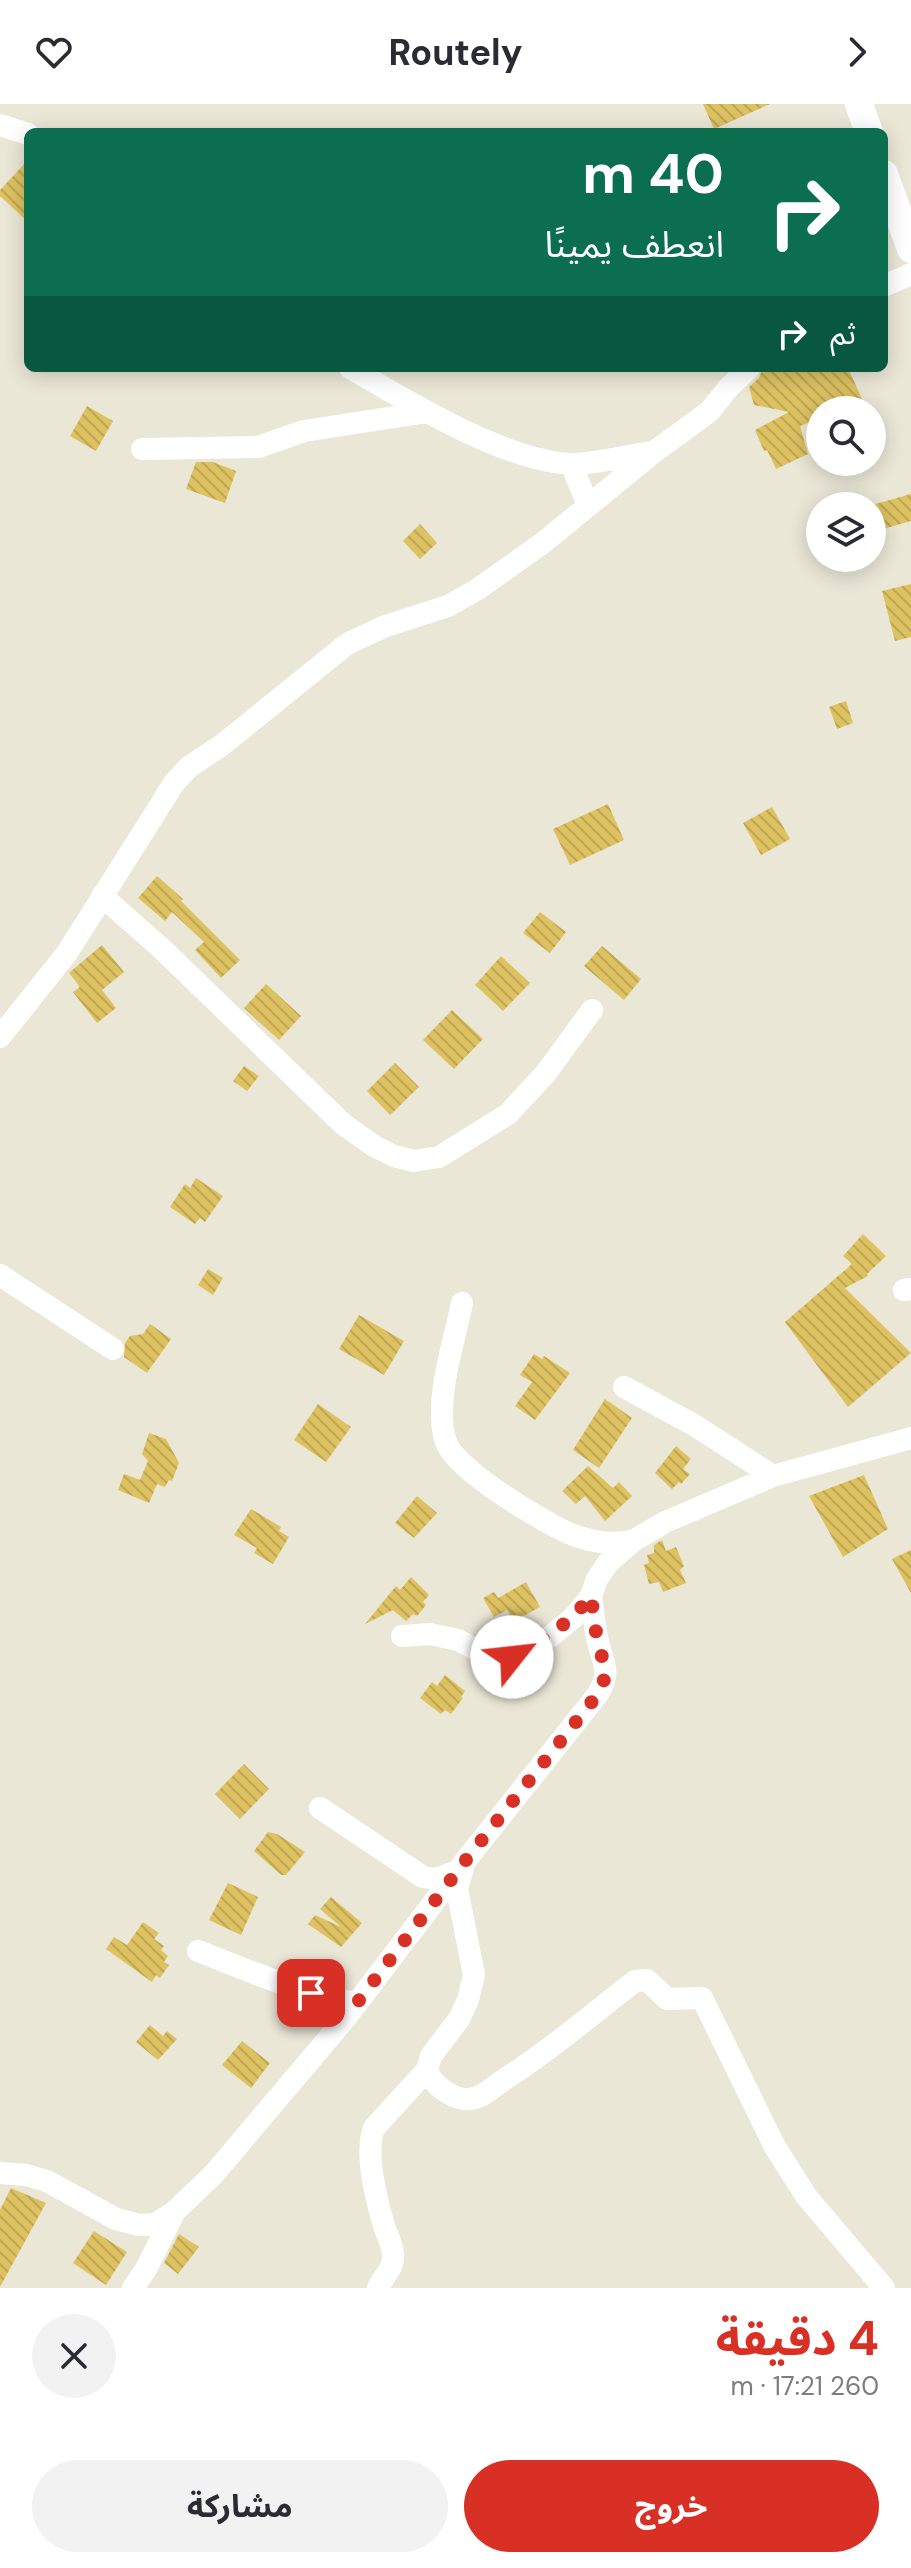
<!DOCTYPE html>
<html lang="ar">
<head>
<meta charset="utf-8">
<style>
	body { margin:0; font-family:"DM Sans","Noto Sans Arabic",sans-serif; background:#f2f2f3; color:#2b2b33; direction:rtl; height:100vh; display:flex; flex-direction:column; font-size:30px; white-space:nowrap }
	* { box-sizing:border-box; margin:0 }
	p { font-size:26px; color:#7c7c81 }
	.icon { flex:none; width:44px; height:44px; fill:none; stroke:currentColor; stroke-width:2; stroke-linecap:round; stroke-linejoin:round }
	.map { position:relative; height:2184px; overflow:hidden; direction:ltr }
	.side { display:flex; flex-direction:column; background:#fff; flex:1 }
	.side>* { flex:none }
	.hud { position:absolute; left:24px; top:24px; width:864px; height:244px; border-radius:12px; box-shadow:0 4px 20px #0003; direction:rtl; background:#0b6e4f; color:#fff; overflow:hidden }
	.buttons { position:absolute; left:806px; top:292px; display:grid; gap:16px }
	.buttons a { display:grid; place-items:center; width:80px; height:80px; border-radius:50%; background:#fff; box-shadow:0 4px 20px #0003; font-size:40px }
	.pin { position:absolute; display:grid; place-items:center; width:68px; height:68px; color:#fff; margin:-34px; border-radius:16px; box-shadow:0 4px 12px #0006 }
	.me { position:absolute; width:88px; margin:-44px; rotate:61deg; stroke-linejoin:round; filter:drop-shadow(0 0 6px #0008) }
	.turn { display:flex; align-items:center; gap:28px; height:168px; padding:0 32px; font-size:36px }
	.turn .icon { width:104px; height:104px; stroke-width:2.5 }
	.turn b { display:block; font-size:56px; line-height:68px }
	.then { display:flex; align-items:center; height:76px; padding:0 32px; background:#0003; gap:16px; font-size:30px }
	.round { display:grid; place-items:center; flex:none; width:84px; height:84px; border-radius:42px; background:#f2f2f3 }
	.overview { display:flex; align-items:center; justify-content:space-between; height:136px; padding:0 32px }
	h1 { font-size:48px; font-weight:700; line-height:60px; color:#d93025 }
	.action { display:flex; gap:16px; margin-top:auto; padding:16px 32px }
	.action a { flex:1; height:92px; border-radius:48px; background:#d93025; color:#fff; font-size:32px; font-weight:700; line-height:92px; text-align:center }
	.action a+a { background:#f2f2f3; color:#2b2b33 }
	header { display:flex; justify-content:space-between; align-items:center; height:104px; padding:0 32px; background:#fff; font-size:36px; font-weight:700 }
	.map>svg:first-child { display:block }
	.building { fill:url(#building-back-hatch) }
	.lines { fill:none; stroke-linecap:round; stroke-linejoin:round }
	.minor { stroke:#fff; stroke-width:22 }
	.major { stroke:#fff; stroke-width:28 }
	.route { stroke:#d93025; stroke-width:14; stroke-dasharray:0 25.2 }
</style>
</head>
<body>
<header><svg class="icon" aria-label="forward" viewBox="0 0 24 24"><path d="M9 5l7 7-7 7"/></svg>Routely<svg class="icon" aria-label="heart" viewBox="0 0 24 24"><path d="M12 20l-8-8c-3-5 5-10 8-4 3-6 11-1 8 4z"/></svg></header>
<div class="map">
<svg width="911" height="2184" viewBox="0 0 911 2184">
	<defs>
		<pattern id="building-back-hatch" width="6" height="6" patternUnits="userSpaceOnUse" patternTransform="scale(2)"><rect width="6" height="6" fill="#dec262"/><path d="M-1 5l2 2M0 0l6 6M5-1l2 2" fill="none" stroke="#bda654"/></pattern>
	</defs>
	<rect width="100%" height="100%" fill="#ebe7d7"/>
	<path class="building" d="M703 0H770L714 25Z
		M28 56V118L0 92V86Z
		M763 264H848L867 306H820V314L800 322 808 350 776 365 767 346 764 347 755 326 789 308 754 301 749 283 759 274Z
		M87 302 113 317 96 347 70 332Z
		M196 358H213L236 367 225 399 186 385Z
		M911 390V417L872 428V401Z
		M420 420 437 439 420 455 403 437Z
		M911 480V533L895 537 882 487Z
		M846 597 853 619 837 625 829 603Z
		M608 700 624 736 570 761 553 725Z
		M772 703 790 735 761 751 743 719Z
		M157 772 183 795 181 797 240 856 221 874 195 846 204 838 172 808 165 817 138 794Z
		M540 808 566 828 550 849 523 829Z
		M102 841 124 868 102 886 116 904 97 919 73 888 80 883 69 869Z
		M602 842 641 875 624 896 584 862Z
		M501 852 530 879 503 907 475 881Z
		M266 880 301 912 279 936 244 904Z
		M452 906 483 935 454 965 423 936Z
		M395 959 419 983 390 1011 367 987Z
		M244 962 259 972 247 987 233 977Z
		M196 1074 223 1092 205 1118 200 1114 195 1120 170 1103 185 1080 190 1084Z
		M863 1130 886 1152 867 1170 868 1172 845 1184 911 1249 848 1303 785 1218 852 1160 843 1152Z
		M208 1165 223 1174 213 1191 198 1181Z
		M359 1211 404 1237 384 1271 339 1245Z
		M150 1220 171 1235 147 1269 124 1253 125 1239 130 1232 143 1230Z
		M534 1250 542 1255 544 1252 570 1269 535 1316 515 1302 532 1278 520 1271Z
		M605 1295 632 1314 599 1364 573 1346Z
		M318 1300 351 1323 326 1358 294 1336Z
		M149 1329 166 1335 179 1359 172 1377 169 1376 165 1383 157 1380 149 1399 118 1386 124 1370 140 1376 148 1357 142 1350Z
		M676 1342 691 1355 683 1365 690 1370 681 1380 679 1378 672 1385 655 1369Z
		M588 1362 613 1384 619 1378 632 1392 605 1417 585 1392 576 1400 562 1387Z
		M864 1371 888 1425 843 1453 809 1392Z
		M417 1392 437 1409 414 1434 395 1419Z
		M251 1405 281 1423 279 1427 289 1433 273 1460 254 1449 257 1444 234 1431Z
		M662 1436 666 1447 676 1443 684 1462 680 1466 686 1479 663 1488 659 1478 649 1480 644 1461 649 1459 647 1451 654 1449V1441Z
		M911 1446V1489L892 1455Z
		M411 1473 429 1491 423 1498 426 1501 417 1512 413 1510 406 1517 393 1506 365 1520 396 1482 400 1486Z
		M526 1478 540 1503 514 1517 507 1506 494 1513 483 1494 494 1488 498 1494Z
		M445 1571 465 1587 461 1593 463 1594 451 1610 445 1606 441 1610 420 1594 432 1578 437 1582Z
		M244 1660 269 1685 240 1715 215 1690Z
		M268 1728 277 1730 305 1748 286 1771H281L254 1747Z
		M228 1779 258 1793 241 1831 209 1816Z
		M331 1793 362 1819 341 1843 308 1820 315 1811 341 1823 320 1805Z
		M143 1818 159 1829 154 1835 164 1842 161 1846 168 1852 164 1858 169 1861 160 1874 156 1871 152 1878 106 1845 114 1833 127 1841Z
		M150 1921 163 1932 167 1927 177 1935 158 1956 136 1938Z
		M242 1937 270 1959 251 1984 222 1961Z
		M11 2084 46 2099 0 2183V2106Z
		M94 2127 127 2148 106 2181 73 2159Z
		M179 2130 199 2143 178 2170 164 2159Z"/>
	<g class="lines">
		<path class="minor" d="M0 21 28 30
			M884 182 911 170
			M350 264C409 298 501 355 569 360 593 361 629 351 654 348
			M142 345 258 343 304 327 427 308
			M571 360 588 401
			M102 792 161 844 343 1020 374 1042 394 1052 414 1057 439 1053 508 1010 546 969 592 906
			M0 933 67 849 174 679 189 663 222 641 347 540 383 523 448 502 478 485 544 438 654 348 710 307 728 284 749 264
			M0 1171 113 1245
			M904 1186 911 1185
			M462 1199C454 1240 433 1299 446 1338 455 1366 551 1424 579 1433 598 1439 613 1440 633 1437
			M624 1283 694 1321 773 1372
			M402 1532 430 1530 458 1536 492 1554 502 1556 512 1553 551 1532 573 1514 591 1492 597 1475 608 1459 633 1437 665 1418 773 1372 911 1334
			M320 1704 423 1773 436 1775 457 1767
			M198 1847C250 1867 301 1890 357 1899
			M427 1966C431 1980 454 1997 470 1995 482 1994 492 1984 502 1977 549 1947 591 1911 635 1877L647 1876 667 1895 702 1894 775 2043 806 2092 884 2184
			M0 2069 26 2071 47 2077 116 2115 139 2121 155 2120 174 2108 213 2071 344 1916 466 1756 598 1590C613 1565 601 1558 597 1533 594 1519 593 1506 591 1492
			M133 2184 146 2165 174 2109
			M378 2184C382 2174 392 2166 393 2156 394 2144 389 2135 385 2125 377 2098 364 2050 374 2024L427 1966 431 1952 459 1915 468 1896 474 1871 457 1785 463 1764"/>
		<path class="major" d="M859 0 869 28
			M884 70 911 145"/>
	</g>
	<g class="lines">
		<path class="route" d="M311 1889 357 1899 466 1756 598 1590C612 1565 601 1558 597 1533 594 1519 593 1506 591 1492 567 1522 545 1535 512 1553"/>
	</g>
</svg>
<div class="buttons">
<a><svg class="icon" aria-label="search" viewBox="0 0 24 24"><circle cx="10" cy="10" r="6"/><path d="M15 15l6 6"/></svg></a>
<a><svg class="icon" aria-label="layers" viewBox="0 0 24 24"><path d="M12 4l9 5-9 5-9-5zM3 14l9 5 9-5"/></svg></a>
</div>
<div class="pin" style="left:311px;top:1889px;background:#d93025"><svg class="icon" aria-label="arrive" viewBox="0 0 24 24"><path d="M6 21V4h12l-3 4 3 4H6"/></svg></div>
<svg class="me" style="left:512px;top:1553px" viewBox="-20 -20 40 40"><circle r="19" fill="#fff"/><path d="M0-13L10 11 0 6-10 11z" fill="#d93025"/></svg>
<div class="hud">
<div class="turn"><svg class="icon" aria-label="right" viewBox="0 0 24 24"><path d="M7 20v-9h11M14 6l5 5-5 5"/></svg><div><b>40 m</b>انعطف يمينًا</div></div>
<div class="then">ثم<svg class="icon" aria-label="right" viewBox="0 0 24 24"><path d="M7 20v-9h11M14 6l5 5-5 5"/></svg></div>
</div>
</div>
<section class="side">
<div class="overview"><div><h1>4 دقيقة</h1><p>260 m · 17:21</p></div><a class="round"><svg class="icon" aria-label="close" viewBox="0 0 24 24"><path d="M6 6l12 12M18 6L6 18"/></svg></a></div>
<div class="action"><a>خروج</a><a>مشاركة</a></div>
</section>
</body>
</html>
